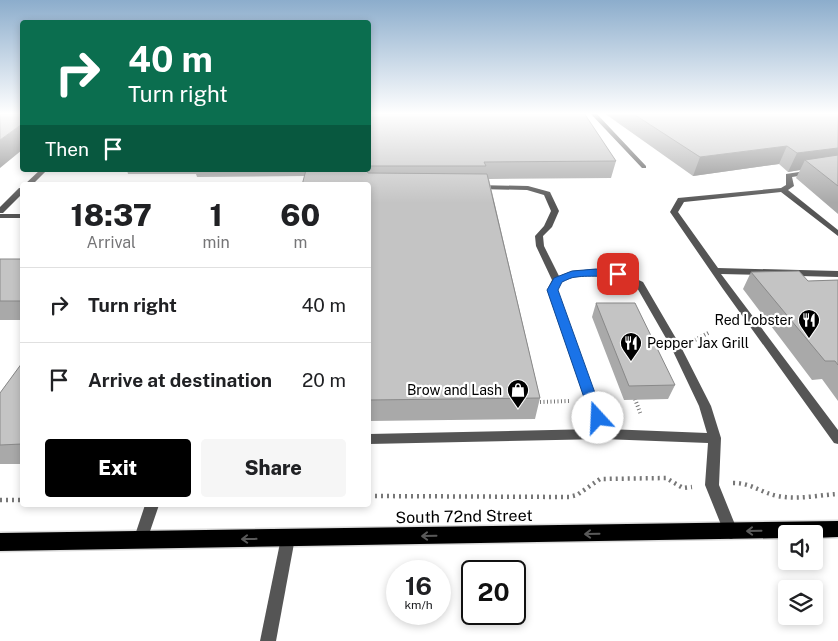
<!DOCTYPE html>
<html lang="en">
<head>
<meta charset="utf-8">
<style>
	body { margin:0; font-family:"Public Sans",sans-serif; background:#f6f6f6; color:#202124; height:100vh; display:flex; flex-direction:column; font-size:19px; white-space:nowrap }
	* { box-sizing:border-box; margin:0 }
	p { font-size:16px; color:#757577 }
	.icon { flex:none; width:28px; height:28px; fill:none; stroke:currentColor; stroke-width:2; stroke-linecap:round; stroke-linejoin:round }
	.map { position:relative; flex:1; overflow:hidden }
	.panel { position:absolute; left:20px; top:182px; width:351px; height:325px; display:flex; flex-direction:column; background:#fff; border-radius:5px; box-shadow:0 2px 8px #0003 }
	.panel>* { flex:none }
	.guide { position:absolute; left:20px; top:20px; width:351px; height:152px; border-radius:5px; box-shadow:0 2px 8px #0003; background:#0b6e4f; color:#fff; overflow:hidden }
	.buttons { position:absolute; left:778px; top:525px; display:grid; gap:10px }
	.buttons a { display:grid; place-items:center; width:45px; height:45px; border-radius:5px; background:#fff; box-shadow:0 2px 8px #0003; font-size:25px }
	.speed { position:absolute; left:386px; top:560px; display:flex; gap:10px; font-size:25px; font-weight:700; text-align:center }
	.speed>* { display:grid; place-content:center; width:65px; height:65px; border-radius:50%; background:#fff; box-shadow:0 2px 8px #0003; line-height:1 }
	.speed small { font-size:12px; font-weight:400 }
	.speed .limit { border:2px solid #111; border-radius:8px; background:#fff; color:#111 }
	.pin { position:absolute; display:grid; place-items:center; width:42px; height:42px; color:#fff; margin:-21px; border-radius:10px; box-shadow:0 2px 8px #0006 }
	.me { position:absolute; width:55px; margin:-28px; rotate:340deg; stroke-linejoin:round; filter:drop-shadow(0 0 4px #0008) }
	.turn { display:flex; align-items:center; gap:18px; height:105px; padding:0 25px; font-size:22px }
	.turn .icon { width:65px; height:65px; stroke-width:2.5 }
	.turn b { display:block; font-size:35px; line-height:42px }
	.then { display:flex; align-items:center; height:48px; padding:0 25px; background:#0003; gap:10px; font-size:19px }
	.eta { display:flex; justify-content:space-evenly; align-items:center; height:85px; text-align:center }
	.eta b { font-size:30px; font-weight:800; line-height:35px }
	.action { display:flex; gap:10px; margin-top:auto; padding:10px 25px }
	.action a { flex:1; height:58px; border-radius:5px; background:#000; color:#fff; font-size:20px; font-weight:800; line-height:58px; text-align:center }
	.action a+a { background:#f6f6f6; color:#202124 }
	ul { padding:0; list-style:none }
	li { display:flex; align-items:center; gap:15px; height:75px; padding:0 25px; border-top:1px solid #e0e0e0 }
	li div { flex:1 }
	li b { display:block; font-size:19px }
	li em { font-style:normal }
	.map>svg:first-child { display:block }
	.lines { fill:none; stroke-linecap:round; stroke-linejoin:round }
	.primary-casing { stroke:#dbdbdb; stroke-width:3 }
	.path-far1 { stroke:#777; stroke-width:4; stroke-dasharray:1 2.5; stroke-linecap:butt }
	.path { stroke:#777; stroke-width:4.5; stroke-dasharray:2 4; stroke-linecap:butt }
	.service { fill:#555; fill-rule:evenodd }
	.minor { fill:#555; fill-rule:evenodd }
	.primary { fill:#000; fill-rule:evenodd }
	.wall { fill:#a9a9a9 }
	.shaded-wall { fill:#898989 }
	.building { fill:#c4c4c4; stroke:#898989 }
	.oneway { stroke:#595959 }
	.route { fill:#1a73e8; stroke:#114b97 }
	.labels { text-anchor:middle; stroke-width:4.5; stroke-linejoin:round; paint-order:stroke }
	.poi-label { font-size:14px; fill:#000; stroke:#fff; text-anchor:end }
	.near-street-label { font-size:16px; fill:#000; stroke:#fff }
</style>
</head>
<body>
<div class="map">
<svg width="838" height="641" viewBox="0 0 838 641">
	<rect width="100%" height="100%" fill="#fff"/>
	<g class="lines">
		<g class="primary-casing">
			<path id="primary" d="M838 521V537L814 538V534H786V538L0 551V533Z"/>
		</g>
		<path class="path-far1" d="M695 340 710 332
			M635 399 641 415
			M540 402 569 401"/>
		<path class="path" d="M733 483C752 483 761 493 778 496 798 500 819 495 838 494
			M369 496 569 497 577 495 600 479 666 478 683 488 692 487
			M0 500H22"/>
		<path class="service" d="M590 113H596L646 166V168H642Z
			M838 166V170L792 177 794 186 788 190 838 230V236L781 192 684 202 678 212 718 268 838 271V277L721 274 838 430V444L834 443 723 289 670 212 678 198 781 188 786 185V174Z
			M40 170H47L35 182 142 183 146 185H24Z
			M476 185 528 186 550 192 559 211 552 227 543 236 544 246 559 276 572 271 595 269 621 272 643 282 681 347 711 406 721 438 719 485 738 532 736 537 731 539 726 537 705 485 708 443 603 439 369 444V434L595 429 547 290 552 280 536 246 535 236 544 226 551 211 544 195 527 190 479 189H476ZM595 275 616 277 636 286 671 347 699 406 707 433 607 429 557 290 561 282 574 277Z
			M19 188H22V194L3 213H0V207Z
			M0 214H22V218H0Z
			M145 505H159L145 546 140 548 135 546 133 541Z"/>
		<path class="minor" d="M288 531 293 533 295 538 276 641H260L281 538 283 533Z"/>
		<use href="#primary" class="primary"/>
	</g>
	<path class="wall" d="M369 113 616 161 611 178 489 179 540 398 535 419 369 421V185L305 176 197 177 196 174H128L127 170H369Z
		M604 113H838V214L796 178 800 170 788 172 779 164 693 176Z
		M0 259H22V320H0Z
		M751 272 808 281 838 280V401L822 379 812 380 743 289Z
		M596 303 675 385 668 399 624 400 592 317Z
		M22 363V464H0V393Z"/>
	<path class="shaded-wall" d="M22 124V150L0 168V140Z
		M787 146 779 164 693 176 700 157Z
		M838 148V165L805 160 800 170 788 172 797 153Z"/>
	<path class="building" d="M0 113H22V124L0 140Z
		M369 113H584L616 161 484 162 486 166H369Z
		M632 113H838V148L797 153 787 146 700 157Z
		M838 155V186L805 160Z
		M306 170H366L368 173 487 174 540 398 369 400V185H302Z
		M0 259H22V301H0Z
		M799 271 808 281 838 280V365L835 361H825L751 272Z
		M596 303H635L675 385 629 386Z
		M22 363V444L0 445V393Z"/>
	<defs><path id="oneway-shaft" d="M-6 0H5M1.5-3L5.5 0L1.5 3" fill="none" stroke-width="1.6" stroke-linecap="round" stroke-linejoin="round" transform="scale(1.25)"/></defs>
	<g class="oneway">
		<use href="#oneway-shaft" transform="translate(754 531) rotate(179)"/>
		<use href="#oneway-shaft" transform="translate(592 534) rotate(179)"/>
		<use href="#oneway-shaft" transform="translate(429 536) rotate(179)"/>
		<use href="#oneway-shaft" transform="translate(249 539) rotate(179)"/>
	</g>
	<linearGradient id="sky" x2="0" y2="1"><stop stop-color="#8cadcc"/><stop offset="0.56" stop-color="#fff"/><stop offset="1" stop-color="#fff" stop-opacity="0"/></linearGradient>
	<rect width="838" height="203" fill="url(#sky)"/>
	<path class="route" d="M596 269 618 271 623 274C619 278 587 275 577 277 571 277 567 280 562 282L558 290 604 418 602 421 598 423 593 421 591 418 547 290 554 278 572 271Z"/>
	<defs>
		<g id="restaurant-pin" transform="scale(1.125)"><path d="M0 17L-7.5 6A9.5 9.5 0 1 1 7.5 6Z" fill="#000" stroke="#fff"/><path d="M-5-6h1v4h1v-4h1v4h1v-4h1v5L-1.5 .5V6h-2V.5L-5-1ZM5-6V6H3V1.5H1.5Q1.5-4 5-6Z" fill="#fff"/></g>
		<g id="shop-pin" transform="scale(1.125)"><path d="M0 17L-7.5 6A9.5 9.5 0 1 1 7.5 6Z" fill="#000" stroke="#fff"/><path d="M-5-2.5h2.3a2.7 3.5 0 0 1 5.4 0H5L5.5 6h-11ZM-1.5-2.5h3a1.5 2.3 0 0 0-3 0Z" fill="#fff"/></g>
	</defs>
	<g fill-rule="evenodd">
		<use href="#restaurant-pin" x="809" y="320"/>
		<use href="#restaurant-pin" x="631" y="343"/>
		<use href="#shop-pin" x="518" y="390"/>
	</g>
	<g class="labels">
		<g class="poi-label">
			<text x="793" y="325">Red Lobster</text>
			<text x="647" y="348" text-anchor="start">Pepper Jax Grill</text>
			<text x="502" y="395">Brow and Lash</text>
		</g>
		<g class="near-street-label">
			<text transform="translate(464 516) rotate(-1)" y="6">South 72nd Street</text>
		</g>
	</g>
</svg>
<div class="buttons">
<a><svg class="icon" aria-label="sound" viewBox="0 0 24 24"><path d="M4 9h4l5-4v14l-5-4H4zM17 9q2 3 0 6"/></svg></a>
<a><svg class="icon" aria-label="layers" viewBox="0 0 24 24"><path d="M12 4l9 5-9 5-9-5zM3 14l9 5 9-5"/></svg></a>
</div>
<div class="speed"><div>16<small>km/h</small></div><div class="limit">20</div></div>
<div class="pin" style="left:618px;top:274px;background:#d93025"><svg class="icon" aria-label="arrive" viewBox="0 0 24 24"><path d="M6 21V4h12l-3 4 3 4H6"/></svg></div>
<svg class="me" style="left:598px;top:418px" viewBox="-20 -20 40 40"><circle r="19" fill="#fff"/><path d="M0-13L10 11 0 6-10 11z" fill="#1a73e8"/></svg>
<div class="guide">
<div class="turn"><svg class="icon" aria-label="right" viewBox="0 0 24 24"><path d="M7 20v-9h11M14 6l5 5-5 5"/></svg><div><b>40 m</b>Turn right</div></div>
<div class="then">Then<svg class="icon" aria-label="arrive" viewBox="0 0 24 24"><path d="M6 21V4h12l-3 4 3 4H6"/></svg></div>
</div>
<section class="panel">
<div class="eta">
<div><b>18:37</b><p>Arrival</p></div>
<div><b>1</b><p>min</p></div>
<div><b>60</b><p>m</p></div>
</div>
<ul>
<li><svg class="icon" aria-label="right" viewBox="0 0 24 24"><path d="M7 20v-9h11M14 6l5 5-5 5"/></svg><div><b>Turn right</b></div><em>40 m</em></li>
<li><svg class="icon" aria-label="arrive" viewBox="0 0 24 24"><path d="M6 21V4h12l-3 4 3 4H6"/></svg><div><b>Arrive at destination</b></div><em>20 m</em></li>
</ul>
<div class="action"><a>Exit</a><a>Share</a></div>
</section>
</div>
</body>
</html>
